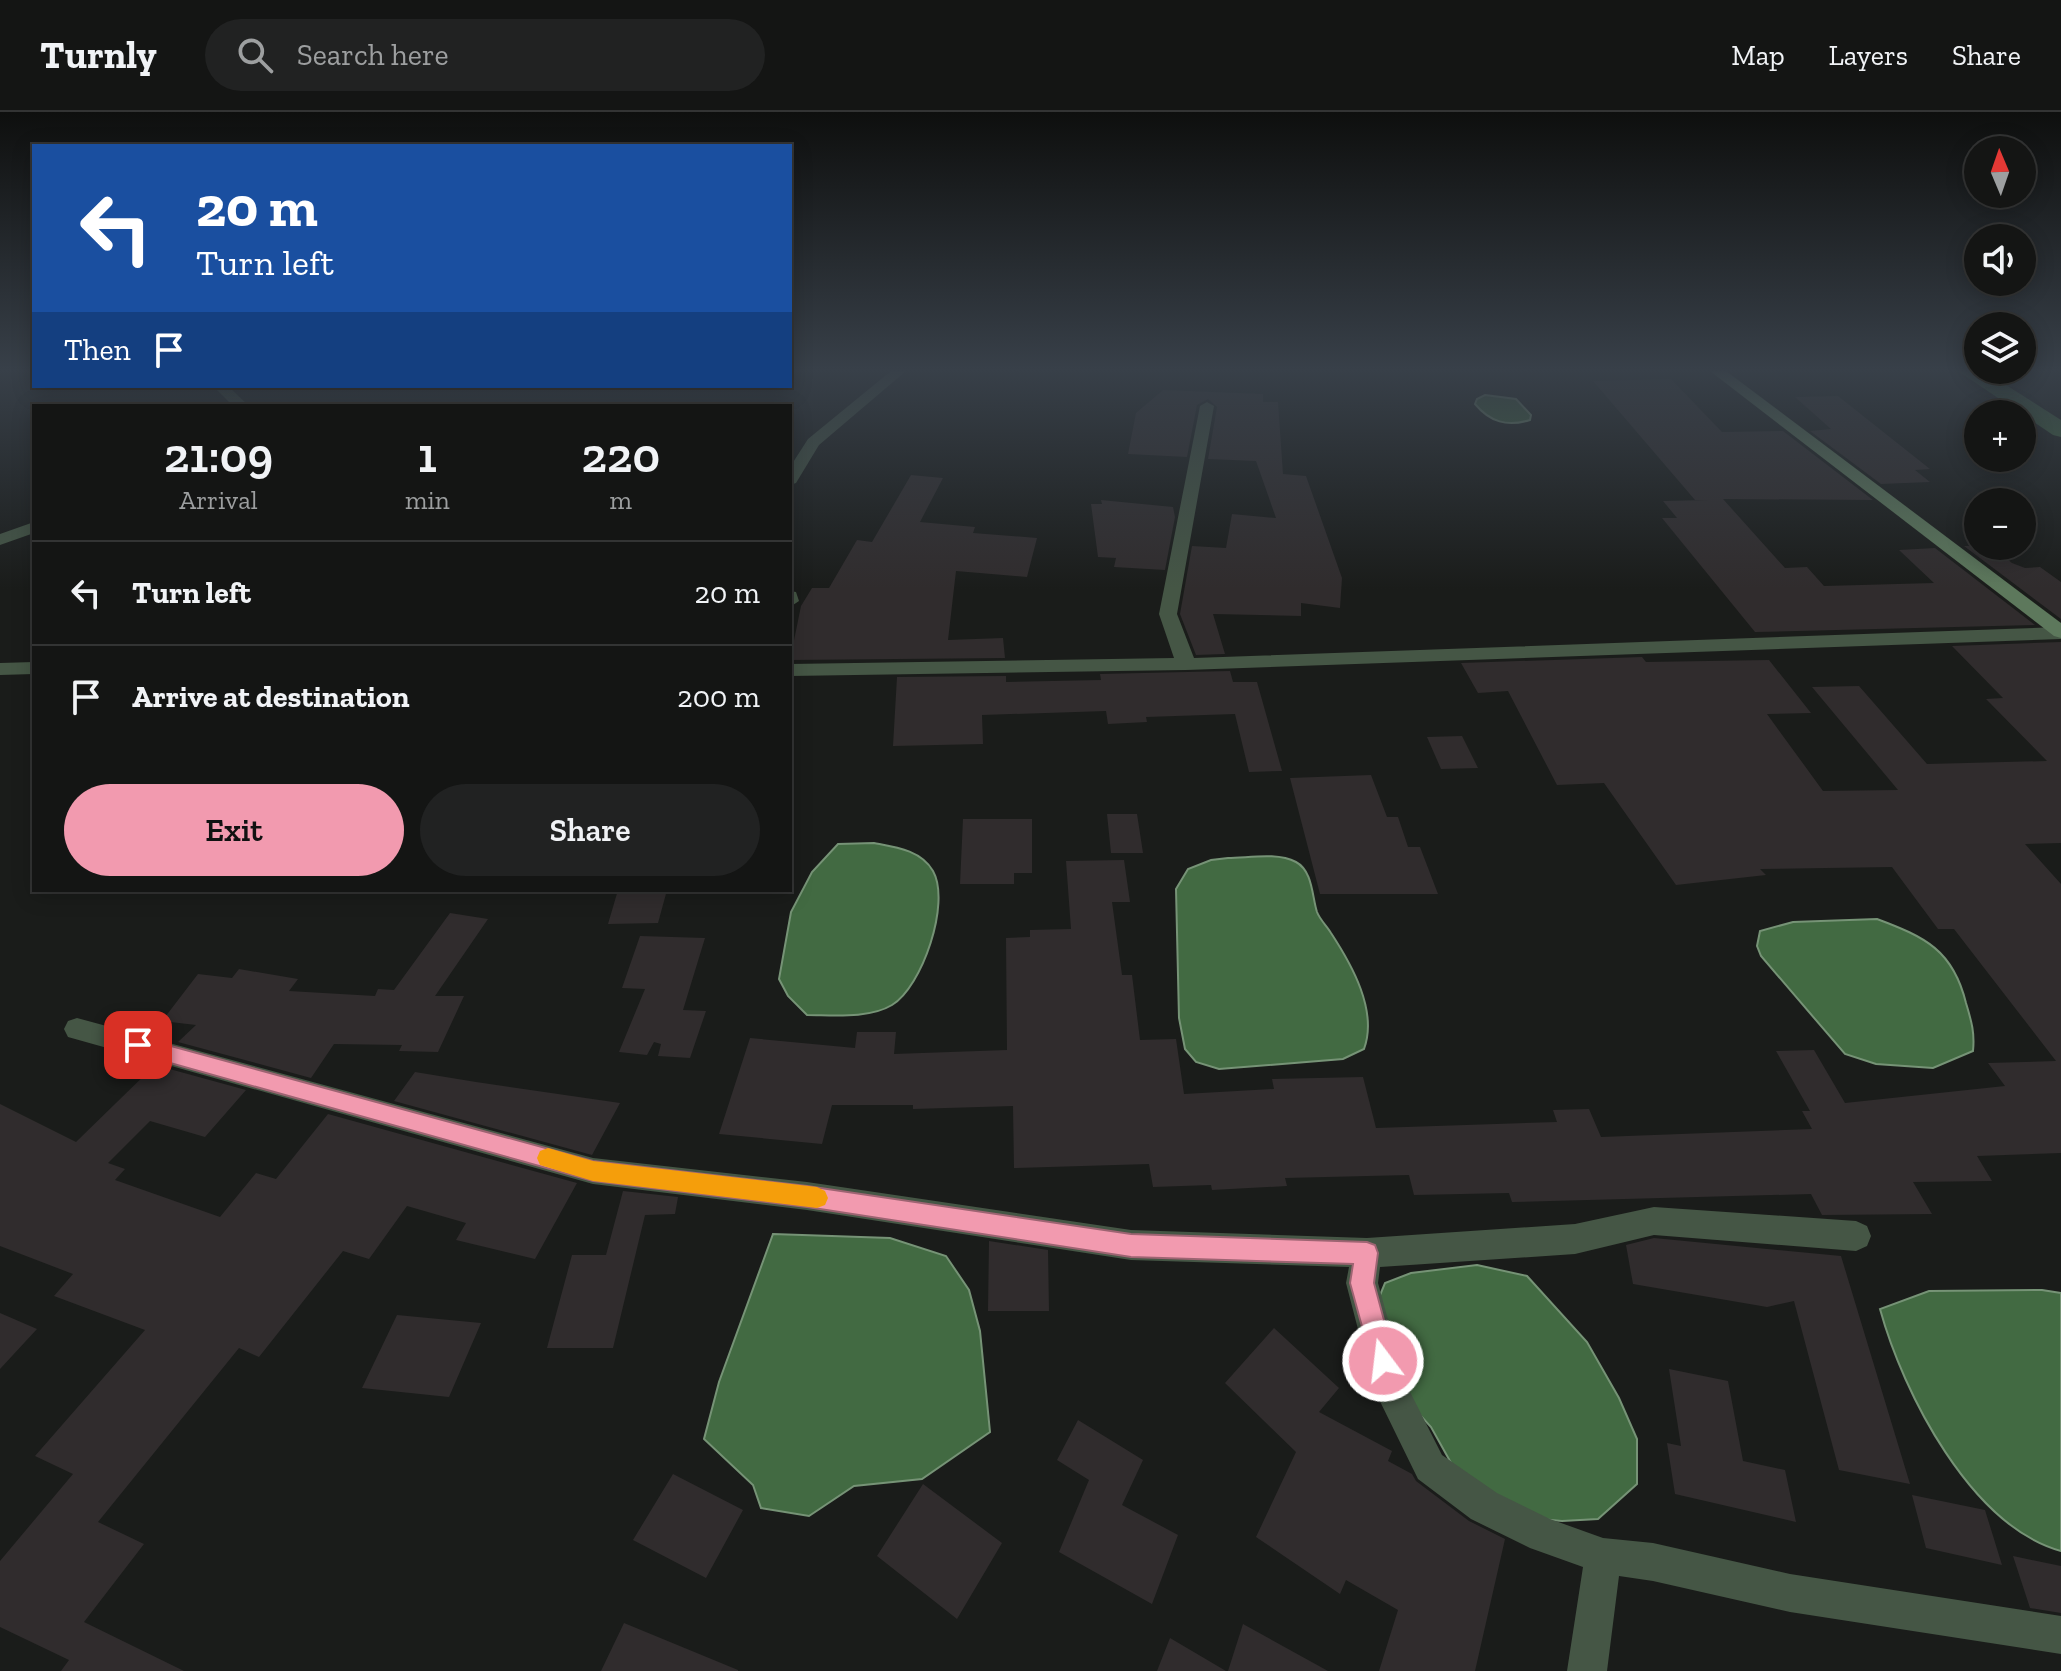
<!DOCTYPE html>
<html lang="en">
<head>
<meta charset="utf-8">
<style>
	body { margin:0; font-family:"Zilla Slab",serif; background:#212222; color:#f1f3f6; height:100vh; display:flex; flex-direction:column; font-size:30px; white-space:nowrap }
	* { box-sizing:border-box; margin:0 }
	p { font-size:26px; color:#9d9fa0 }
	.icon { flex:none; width:44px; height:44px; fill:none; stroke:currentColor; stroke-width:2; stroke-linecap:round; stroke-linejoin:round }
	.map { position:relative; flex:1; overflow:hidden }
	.details { position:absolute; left:32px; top:292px; width:760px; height:488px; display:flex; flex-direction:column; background:#141514; border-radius:0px; box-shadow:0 4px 20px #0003,0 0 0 2px #333434 }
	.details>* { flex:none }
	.hud { position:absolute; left:32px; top:32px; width:760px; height:244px; border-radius:0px; box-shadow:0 4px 20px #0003,0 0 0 2px #333434; background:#1a4fa0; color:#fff; overflow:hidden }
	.needle { width:52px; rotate:358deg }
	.fabs { position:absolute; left:1964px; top:24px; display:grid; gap:16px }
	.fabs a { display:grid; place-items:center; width:72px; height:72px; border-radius:50%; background:#141514; box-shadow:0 4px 20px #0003,0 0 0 2px #333434; font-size:40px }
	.pin { position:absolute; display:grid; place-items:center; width:68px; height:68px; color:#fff; margin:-34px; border-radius:16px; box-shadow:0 4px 12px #0006 }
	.me { position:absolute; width:88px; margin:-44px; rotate:345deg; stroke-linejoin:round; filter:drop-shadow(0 0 6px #0008) }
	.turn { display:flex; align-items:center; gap:28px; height:168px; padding:0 32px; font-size:36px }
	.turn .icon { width:104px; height:104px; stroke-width:2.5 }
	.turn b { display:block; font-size:56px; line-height:68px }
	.then { display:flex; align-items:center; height:76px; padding:0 32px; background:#0003; gap:16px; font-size:30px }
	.eta { display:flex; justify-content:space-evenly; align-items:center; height:136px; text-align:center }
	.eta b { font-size:48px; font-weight:600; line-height:56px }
	.button { display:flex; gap:16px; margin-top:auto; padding:16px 32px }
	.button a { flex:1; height:92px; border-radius:48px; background:#f29aaf; color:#111; font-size:32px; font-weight:600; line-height:92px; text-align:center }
	.button a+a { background:#212222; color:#f1f3f6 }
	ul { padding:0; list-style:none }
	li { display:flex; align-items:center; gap:24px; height:104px; padding:0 32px; border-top:2px solid #333434 }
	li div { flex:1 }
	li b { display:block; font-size:30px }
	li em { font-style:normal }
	header { display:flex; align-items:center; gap:48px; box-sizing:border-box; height:112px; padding:0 40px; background:#141514; border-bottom:2px solid #333434 }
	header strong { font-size:38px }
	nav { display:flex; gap:44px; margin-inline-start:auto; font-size:28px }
	.search { width:560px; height:72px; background:#212222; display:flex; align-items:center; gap:20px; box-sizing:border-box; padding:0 28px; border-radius:44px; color:#9d9fa0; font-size:30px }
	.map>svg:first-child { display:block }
	.water { fill:#426a42; stroke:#769376; stroke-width:2 }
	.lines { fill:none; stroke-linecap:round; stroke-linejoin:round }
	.canal { fill:#426a42; fill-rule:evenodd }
	.building { fill:#302c2d }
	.minor { fill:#455645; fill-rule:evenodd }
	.secondary { fill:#5d785c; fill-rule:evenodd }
	.route { fill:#f29aaf; stroke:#9d6472; stroke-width:2 }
	.slow { fill:#f59e0b }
</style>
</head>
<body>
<header>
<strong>Turnly</strong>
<div class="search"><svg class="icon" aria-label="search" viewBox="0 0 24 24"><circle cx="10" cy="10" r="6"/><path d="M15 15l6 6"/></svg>Search here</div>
<nav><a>Map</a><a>Layers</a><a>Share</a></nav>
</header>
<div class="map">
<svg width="2061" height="1559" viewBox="0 0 2061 1559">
	<rect width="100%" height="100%" fill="#1a1c1a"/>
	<path class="water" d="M1485 283 1516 287 1531 303 1530 308C1507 315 1490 310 1475 292L1477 287Z
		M874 731C895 735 921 738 933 759 951 791 922 875 892 893 869 907 832 903 807 903L788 884 779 867 791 800 812 760 838 732Z
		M1228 746C1248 746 1277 740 1296 750 1313 759 1312 785 1317 800 1320 808 1327 814 1331 821 1352 853 1378 899 1364 937L1343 947 1219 957 1196 950 1185 937 1179 906 1176 777 1188 757 1211 748Z
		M1877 807C1925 825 1953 838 1966 891 1971 908 1975 920 1973 939L1933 956 1876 952 1845 942 1761 844 1757 834 1760 819 1793 810Z
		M773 1122 890 1126 946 1144 969 1178 980 1219 990 1320 922 1367 854 1374 809 1404 761 1396 753 1373 704 1327 719 1270Z
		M1477 1153 1527 1164 1587 1230 1619 1286 1637 1327V1372L1598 1407 1562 1409 1529 1406 1455 1358 1431 1315 1411 1293 1378 1188 1385 1171 1411 1161Z
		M2042 1178 2061 1181V1439C1971 1414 1903 1281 1880 1197L1929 1179Z"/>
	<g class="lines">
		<path class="canal" d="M1958 259H1984L2061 308V325L2053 323Z"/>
	</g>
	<path class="building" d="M1671 267 1722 320 1783 319 1873 388 1723 387 1785 456 1807 455 1824 474 1934 471 1899 438 1935 436 2035 513 1755 520 1662 406H1677L1663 389 1708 388H1695L1593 269Z
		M1163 278 1263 282V290H1278L1283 362 1306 364 1342 466 1340 496 1301 491V504L1213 502 1225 542 1196 543 1180 502 1192 434 1226 436 1232 402 1276 406 1256 349 1208 347 1217 295 1208 287 1197 293 1187 345 1128 342 1136 301Z
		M1838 284 1930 357 1915 358 1930 370 1881 372 1810 319 1831 317 1795 285Z
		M911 363 943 366 920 410 975 415 973 421 1037 426 1027 465 956 459 948 528 1003 526 1005 546 790 548 801 494 812 476H829L857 428 872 430Z
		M1101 388 1173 395 1175 405 1165 458 1114 455 1116 446 1098 445 1091 392H1102Z
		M1964 434H1992L2012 451 2025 456 2040 455 2061 470V507Z
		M2061 530V731L2025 732 2061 772V1041L1977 1044 1992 1069 1913 1070 1932 1102 1822 1103 1811 1082 1512 1090 1509 1081 1414 1083 1409 1063 1285 1066 1287 1074 1212 1078 1211 1073 1153 1075 1149 1052 1014 1056 1013 994 913 997V993H832L822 1032 719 1022 750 926 855 936 857 920H896L894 942 1007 938 1006 826 1030 825V818L1071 817 1066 749 1124 748 1130 790H1112L1122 863H1132L1140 928 1176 927 1184 982 1274 977 1272 967 1363 965 1376 1016 1557 1010 1553 998 1589 997 1601 1025 1812 1017 1802 999H1810L1776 939 1814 938 1845 991 2005 974 1988 951 2056 949 1954 817H1938L1892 755 1760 757 1766 763 1676 773 1604 671 1557 673 1508 579 1478 581 1461 551 1642 545 1646 550 1769 548 1811 601 1767 602 1823 679 1898 678 1812 575 1859 574 1927 652 2047 649 1986 587 2003 586 1952 534Z
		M1230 559 1233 570H1257L1282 659 1249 660 1235 602 1146 605 1147 610 1108 612 1106 599 982 603 983 632 893 634 897 565 1006 564V570L1101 568 1100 562Z
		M1462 624 1478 656 1441 657 1427 625Z
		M1371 663 1387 705H1398L1408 735H1420L1438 782H1320L1290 666Z
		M1107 702H1137L1143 741H1111Z
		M963 707H1032V761H1014V772H960Z
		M618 778H667L658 811 608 812Z
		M450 801 488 807 435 884H464L438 940 399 939 402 933 334 932 311 966 178 930 196 913 162 909 198 862 232 866 239 857 298 867 289 879 375 884 378 877 394 878Z
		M640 824 705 826 683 898 706 899 690 946 658 944 661 932 654 930 647 943 619 940 645 877 622 876Z
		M155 953 246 978 205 1025 150 1009 108 1051 125 1057 115 1068 220 1105 256 1061 276 1067 328 1002 577 1071 535 1147 456 1128 466 1111 407 1094 369 1147 343 1139 259 1245 239 1236 98 1410 144 1432 84 1510 184 1559H61L69 1548 0 1515V1449L73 1362 35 1344 145 1218 54 1184 73 1162 0 1134V992L76 1030Z
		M415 960 476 970 620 991 592 1043 394 989Z
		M623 1079 678 1085 675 1102 645 1103 613 1236H547L572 1143H606Z
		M1654 1126 1841 1144 1910 1372 1839 1358 1794 1189 1767 1195 1633 1172 1626 1133Z
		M989 1129 1048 1138 1049 1199H988Z
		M0 1201 37 1217 0 1257Z
		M397 1203 481 1211 449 1285 362 1276Z
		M1274 1216 1339 1276 1319 1300 1392 1339 1388 1349 1412 1362 1416 1369 1469 1409 1505 1427 1475 1559H1379L1398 1498 1346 1468 1340 1482 1256 1425 1296 1340 1225 1271Z
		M1669 1257 1728 1269 1743 1349 1785 1358 1796 1410 1675 1382 1667 1331 1681 1334Z
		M1078 1308 1143 1348 1122 1393 1178 1423 1152 1492 1059 1440 1089 1368 1057 1348Z
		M673 1362 743 1398 706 1466 633 1428Z
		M923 1372 1002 1431 957 1507 877 1444Z
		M1912 1383 1985 1398 2002 1453 1926 1436Z
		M2013 1444 2061 1454V1501L2030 1496Z
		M624 1511 738 1558V1559H601Z
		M1243 1512 1328 1559H1228Z
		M1170 1526 1226 1559H1157Z"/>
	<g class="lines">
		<path class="minor" d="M891 259H906L819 333 796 371 790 373V355L808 327Z
			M213 274H228L249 294H233Z
			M1207 290 1214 294 1177 502 1194 546 2061 515V527L1186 558 790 564V552L1174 546 1159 502 1200 294Z
			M34 410V421L0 433V422Z
			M790 479 796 480 799 489 790 495Z
			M34 550V562L0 563V551Z
			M77 906 593 1046 807 1070 1131 1118 1367 1126 1575 1112 1654 1095 1856 1109 1867 1114 1871 1124 1867 1134 1856 1139 1654 1123 1575 1142 1380 1155 1378 1171 1405 1270 1442 1343 1497 1381 1550 1407 1603 1426 1653 1431 1790 1462 2061 1504V1542L1790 1500 1653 1469 1619 1464 1607 1559H1567L1583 1455 1530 1436 1471 1407 1418 1367 1373 1275 1346 1171 1349 1155 1131 1148 807 1098 593 1072 68 925 64 917 68 909Z"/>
		<path class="secondary" d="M1710 259H1726L2061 511V526L2054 524Z"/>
	</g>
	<linearGradient id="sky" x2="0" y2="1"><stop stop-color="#0e0f0e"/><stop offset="0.54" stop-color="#384049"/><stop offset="1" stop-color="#384049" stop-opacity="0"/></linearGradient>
	<rect width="2061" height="477" fill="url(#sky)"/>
	<path class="route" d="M138 925 593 1049 807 1074 1131 1122 1367 1130 1375 1133 1378 1141 1374 1171 1395 1249 1392 1258 1383 1262 1374 1258 1350 1171 1353 1152 1131 1145 807 1095 593 1069 138 942 131 939 128 933 131 927Z"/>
	<path class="slow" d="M548 1036 593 1049 817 1075 825 1079 828 1086 825 1093 817 1096 593 1069 540 1053 537 1046 540 1039Z"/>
</svg>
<div class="fabs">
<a><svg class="needle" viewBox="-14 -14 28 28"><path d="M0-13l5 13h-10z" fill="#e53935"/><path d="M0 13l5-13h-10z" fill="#9d9fa0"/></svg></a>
<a><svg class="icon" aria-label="sound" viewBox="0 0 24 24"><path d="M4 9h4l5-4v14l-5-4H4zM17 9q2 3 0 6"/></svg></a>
<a><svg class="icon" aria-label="layers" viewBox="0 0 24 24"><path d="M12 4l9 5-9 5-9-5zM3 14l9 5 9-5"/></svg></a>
<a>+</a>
<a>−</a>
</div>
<div class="pin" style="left:138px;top:933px;background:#d93025"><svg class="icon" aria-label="arrive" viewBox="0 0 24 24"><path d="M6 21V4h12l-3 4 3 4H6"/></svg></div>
<svg class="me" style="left:1383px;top:1249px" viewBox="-20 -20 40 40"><circle r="17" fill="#f29aaf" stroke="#fff" stroke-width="3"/><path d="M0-11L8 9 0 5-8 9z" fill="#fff"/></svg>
<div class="hud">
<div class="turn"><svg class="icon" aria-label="left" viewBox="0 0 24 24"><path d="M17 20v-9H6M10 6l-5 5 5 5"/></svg><div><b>20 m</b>Turn left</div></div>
<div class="then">Then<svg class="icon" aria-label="arrive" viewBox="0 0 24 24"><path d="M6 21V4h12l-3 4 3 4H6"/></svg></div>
</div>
<section class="details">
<div class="eta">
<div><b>21:09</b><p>Arrival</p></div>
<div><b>1</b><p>min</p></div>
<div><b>220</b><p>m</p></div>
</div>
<ul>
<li><svg class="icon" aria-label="left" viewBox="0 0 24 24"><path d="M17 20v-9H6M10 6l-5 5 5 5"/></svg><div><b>Turn left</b></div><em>20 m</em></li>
<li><svg class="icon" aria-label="arrive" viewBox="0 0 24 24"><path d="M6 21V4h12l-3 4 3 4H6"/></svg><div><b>Arrive at destination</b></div><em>200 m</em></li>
</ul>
<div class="button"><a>Exit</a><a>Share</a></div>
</section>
</div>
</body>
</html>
